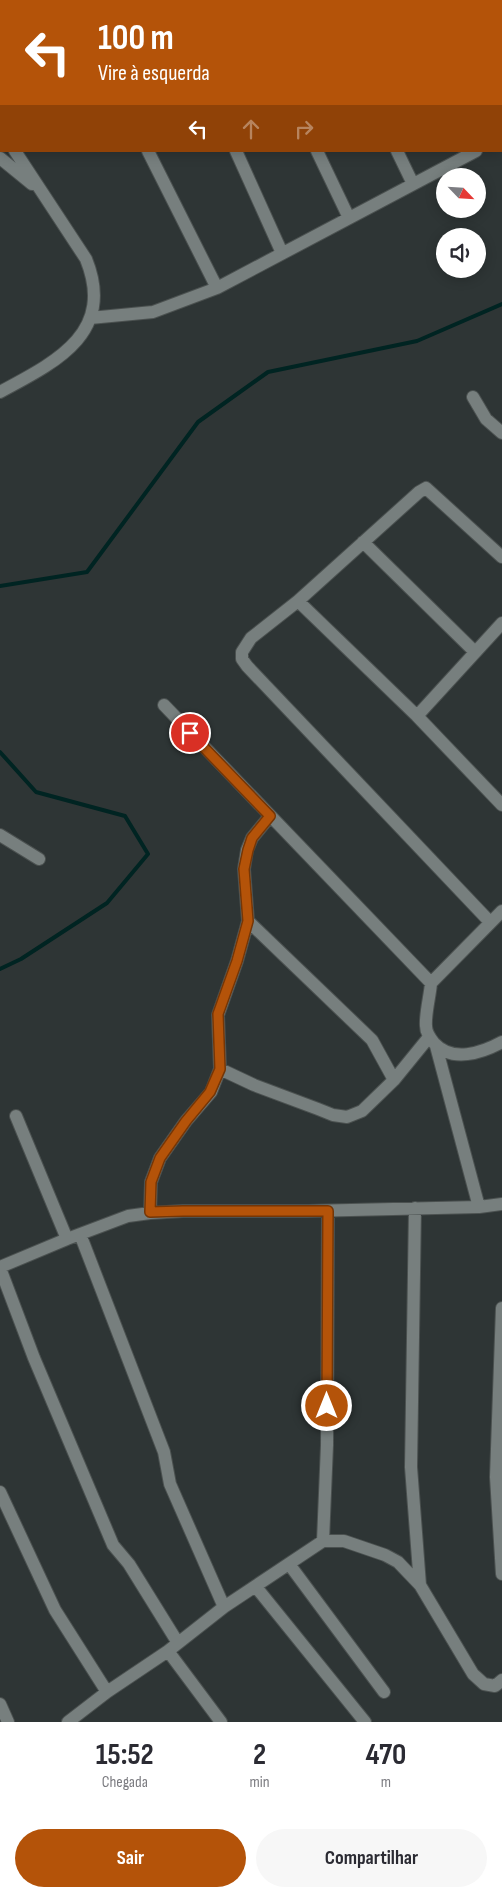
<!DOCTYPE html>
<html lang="pt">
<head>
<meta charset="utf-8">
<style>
	body { margin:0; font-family:"Sofia Sans Condensed",sans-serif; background:#f7f7f7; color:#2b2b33; height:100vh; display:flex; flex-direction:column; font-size:19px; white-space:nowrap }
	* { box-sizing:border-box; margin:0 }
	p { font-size:16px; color:#7c7c81 }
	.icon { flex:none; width:28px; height:28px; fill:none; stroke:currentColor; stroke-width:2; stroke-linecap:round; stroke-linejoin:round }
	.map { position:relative; height:1722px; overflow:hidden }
	.drawer { display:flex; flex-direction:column; background:#fff; flex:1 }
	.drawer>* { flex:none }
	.banner { position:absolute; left:0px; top:0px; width:502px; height:152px; box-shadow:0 2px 12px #0003; background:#b45309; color:#fff; overflow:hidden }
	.needle { width:32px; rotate:115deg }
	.fabs { position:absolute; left:436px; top:168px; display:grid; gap:10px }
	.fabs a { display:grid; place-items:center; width:50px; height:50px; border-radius:50%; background:#fff; box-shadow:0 2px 12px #0003; font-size:25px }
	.pin { position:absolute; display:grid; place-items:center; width:42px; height:42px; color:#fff; margin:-21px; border:2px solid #fff; border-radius:50%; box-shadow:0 1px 5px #0007 }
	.me { position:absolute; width:55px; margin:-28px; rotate:0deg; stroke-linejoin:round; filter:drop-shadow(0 0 4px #0008) }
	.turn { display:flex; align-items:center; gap:18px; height:105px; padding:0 15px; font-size:22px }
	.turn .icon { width:65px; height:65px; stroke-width:2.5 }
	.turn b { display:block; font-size:35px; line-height:42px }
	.lanes { display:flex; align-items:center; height:48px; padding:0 15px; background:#0003; justify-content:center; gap:25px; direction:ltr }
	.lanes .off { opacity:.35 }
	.eta { display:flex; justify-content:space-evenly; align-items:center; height:85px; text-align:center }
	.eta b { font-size:30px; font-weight:700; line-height:35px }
	.cta { display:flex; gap:10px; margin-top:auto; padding:10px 15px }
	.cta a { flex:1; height:58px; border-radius:30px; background:#b45309; color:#fff; font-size:20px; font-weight:700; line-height:58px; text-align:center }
	.cta a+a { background:#f7f7f7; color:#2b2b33 }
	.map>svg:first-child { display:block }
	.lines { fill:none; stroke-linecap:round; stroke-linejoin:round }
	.stream { stroke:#002422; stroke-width:4 }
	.minor-casing { stroke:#4b5150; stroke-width:14 }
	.minor { stroke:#777f7e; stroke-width:12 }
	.route-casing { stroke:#753606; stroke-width:12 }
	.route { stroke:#b45309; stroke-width:9 }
</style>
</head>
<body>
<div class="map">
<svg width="502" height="1722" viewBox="0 0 502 1722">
	<rect width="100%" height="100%" fill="#2e3535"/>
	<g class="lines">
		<path class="stream" d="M0 586 87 572 198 422 268 372 417 341 502 304
			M0 752 36 792 125 816 148 854 107 903 21 959 0 969"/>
		<g class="minor-casing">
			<path id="minor" d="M114 0 116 1
				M488 0 489 1
				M149 1 152 0
				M429 1 432 0
				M0 11 1 12
				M501 27 502 28
				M0 100 1 99
				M0 118 1 115
				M0 129 1 132
				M501 137H502
				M148 151 217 288
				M236 151 282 253
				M317 151 349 218
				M397 151 413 184
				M0 158 32 184
				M90 318 153 312 217 288 476 151
				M0 392C56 362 116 333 86 259L15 151
				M473 397 486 419 502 433
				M363 542 475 652
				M298 601 417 716 502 805
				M164 705 431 983C430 996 425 1014 426 1026 426 1033 430 1038 434 1043 452 1063 482 1053 502 1042
				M417 716 502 623
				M0 835 39 859
				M248 921 372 1040 394 1080
				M490 922 247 666 242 659V652L251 638 298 601 419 492 426 488 502 557
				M431 983 502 911
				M436 1046 479 1207
				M220 1069 254 1085 318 1109 333 1115 347 1117 362 1111 394 1080 429 1037
				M16 1116 67 1239
				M415 1208 411 1467 420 1585
				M150 1213 151 1182 160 1158 186 1121 211 1092 220 1069 218 1015 237 961 248 921 244 869 247 850 252 838 270 816
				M80 1234 164 1452 170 1484 224 1607
				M0 1267 67 1239 128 1216 150 1213 183 1211H308L479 1207 502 1204
				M0 1268 34 1358 113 1545 129 1564 178 1643
				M502 1308 496 1477 502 1574
				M0 1492 55 1610 107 1692
				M323 1541 327 1445 328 1211
				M289 1564 384 1692
				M256 1587 365 1722
				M168 1651 221 1722
				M0 1704 8 1722
				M68 1722 107 1692 168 1651 224 1607 323 1541H344L385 1555 398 1562 420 1585 473 1674 484 1684 495 1686 502 1680"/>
		</g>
		<use href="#minor" class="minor"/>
	</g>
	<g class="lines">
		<g class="route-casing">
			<path id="route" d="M190 733 270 816 252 838 248 850 244 869 248 921 237 961 218 1014 220 1069 210 1092 186 1121 160 1158 151 1182 150 1212 183 1211H328L327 1406"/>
		</g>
		<use href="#route" class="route"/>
	</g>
</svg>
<div class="fabs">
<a><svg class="needle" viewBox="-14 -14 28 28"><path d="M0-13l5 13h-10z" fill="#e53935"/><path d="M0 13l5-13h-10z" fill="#7c7c81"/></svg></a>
<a><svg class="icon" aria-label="sound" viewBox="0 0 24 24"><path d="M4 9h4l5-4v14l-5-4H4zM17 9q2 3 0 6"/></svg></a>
</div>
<div class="pin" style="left:190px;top:733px;background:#d93025"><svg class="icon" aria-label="arrive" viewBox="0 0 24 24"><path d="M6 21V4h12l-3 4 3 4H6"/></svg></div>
<svg class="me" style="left:327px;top:1406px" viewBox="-20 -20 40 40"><circle r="17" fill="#b45309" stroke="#fff" stroke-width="3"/><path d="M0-11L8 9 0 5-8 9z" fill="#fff"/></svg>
<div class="banner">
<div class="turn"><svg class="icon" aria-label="left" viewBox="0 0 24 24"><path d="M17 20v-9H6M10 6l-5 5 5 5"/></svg><div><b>100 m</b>Vire à esquerda</div></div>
<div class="lanes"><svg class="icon" aria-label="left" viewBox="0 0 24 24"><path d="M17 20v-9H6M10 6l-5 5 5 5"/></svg><svg class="icon off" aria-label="ahead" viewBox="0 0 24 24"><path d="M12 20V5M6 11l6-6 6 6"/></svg><svg class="icon off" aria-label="right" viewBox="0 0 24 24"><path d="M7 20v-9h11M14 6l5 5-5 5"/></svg></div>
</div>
</div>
<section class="drawer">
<div class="eta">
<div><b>15:52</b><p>Chegada</p></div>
<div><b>2</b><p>min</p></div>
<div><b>470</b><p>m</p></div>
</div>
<div class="cta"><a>Sair</a><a>Compartilhar</a></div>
</section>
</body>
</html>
